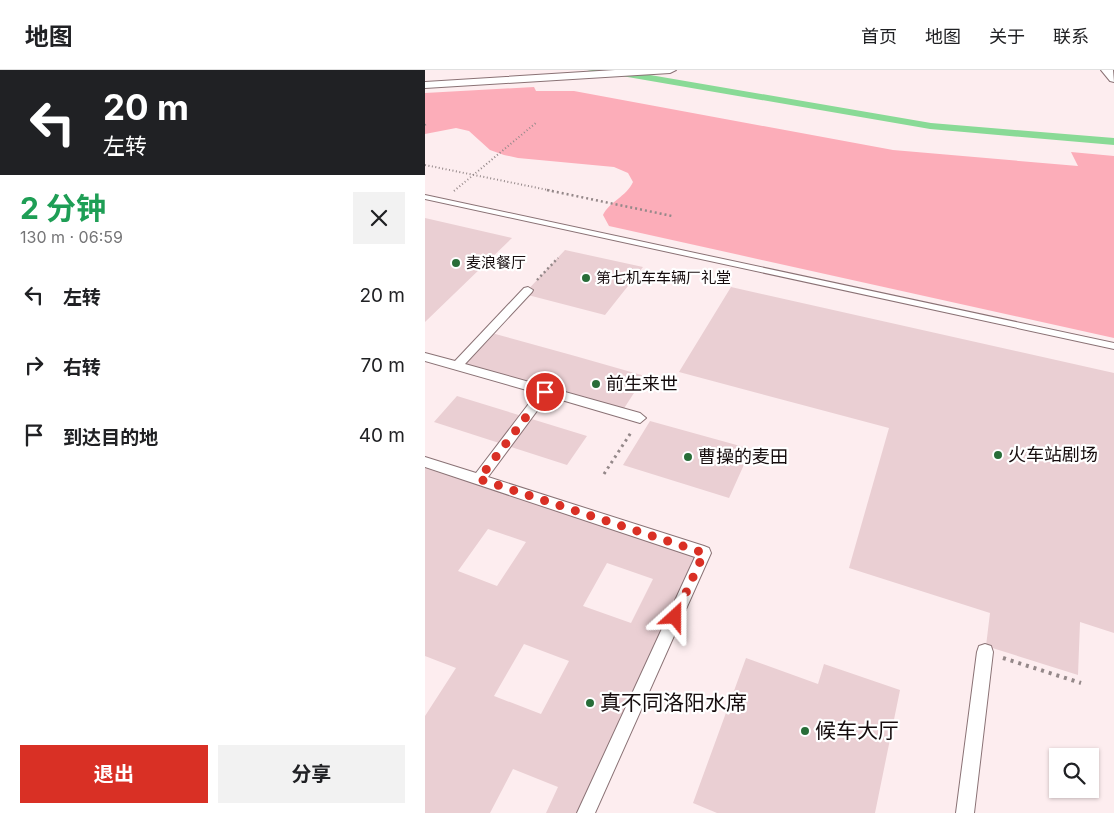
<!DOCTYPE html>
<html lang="zh">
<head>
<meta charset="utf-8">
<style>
	body { margin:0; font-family:Inter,"Noto Sans SC",sans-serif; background:#f2f2f2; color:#202124; height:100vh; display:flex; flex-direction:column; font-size:19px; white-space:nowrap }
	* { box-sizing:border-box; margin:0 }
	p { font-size:16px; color:#757577 }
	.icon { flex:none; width:28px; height:28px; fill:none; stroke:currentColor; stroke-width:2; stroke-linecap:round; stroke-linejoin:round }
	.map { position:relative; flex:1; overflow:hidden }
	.drawer { display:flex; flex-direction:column; background:#fff; width:425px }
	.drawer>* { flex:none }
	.hud { background:#202124; color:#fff; overflow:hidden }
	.tools { position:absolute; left:624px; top:678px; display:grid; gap:10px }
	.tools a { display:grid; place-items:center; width:50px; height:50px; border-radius:0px; background:#fff; box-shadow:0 1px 4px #0004; font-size:25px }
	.pin { position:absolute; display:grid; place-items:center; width:42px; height:42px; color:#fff; margin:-21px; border:2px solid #fff; border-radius:50%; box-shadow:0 1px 5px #0007 }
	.me { position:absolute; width:55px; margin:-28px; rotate:24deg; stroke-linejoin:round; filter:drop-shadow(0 0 4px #0008) }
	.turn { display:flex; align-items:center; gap:18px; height:105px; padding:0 20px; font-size:22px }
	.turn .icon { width:65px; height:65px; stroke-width:2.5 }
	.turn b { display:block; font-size:35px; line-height:42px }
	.round { display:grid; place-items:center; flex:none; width:52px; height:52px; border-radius:0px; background:#f2f2f2 }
	.headline { display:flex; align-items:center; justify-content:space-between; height:85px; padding:0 20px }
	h1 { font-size:30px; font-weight:700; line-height:38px; color:#1e9e55 }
	.action { display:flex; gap:10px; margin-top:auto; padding:10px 20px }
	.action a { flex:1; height:58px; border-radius:0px; background:#d93025; color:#fff; font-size:20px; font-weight:700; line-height:58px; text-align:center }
	.action a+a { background:#f2f2f2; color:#202124 }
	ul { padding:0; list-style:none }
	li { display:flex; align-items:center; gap:15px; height:70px; padding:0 20px }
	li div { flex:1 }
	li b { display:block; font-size:19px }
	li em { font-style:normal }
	header { display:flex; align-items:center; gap:30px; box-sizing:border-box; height:70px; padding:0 25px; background:#fff; border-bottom:1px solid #e0e0e0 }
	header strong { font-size:24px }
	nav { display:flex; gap:28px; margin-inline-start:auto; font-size:18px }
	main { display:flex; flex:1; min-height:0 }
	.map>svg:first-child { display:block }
	.green { fill:#fcadb9 }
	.water { fill:#89da96 }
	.building { fill:#eacfd3; fill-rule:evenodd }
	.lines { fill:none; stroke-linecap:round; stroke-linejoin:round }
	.service-casing { stroke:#8a7275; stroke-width:2 }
	.pedestrian-casing { stroke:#8a7275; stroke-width:2 }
	.tertiary-casing { stroke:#8a7275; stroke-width:2 }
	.path-far3 { stroke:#948889; stroke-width:2; stroke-dasharray:1 2.5; stroke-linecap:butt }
	.path-far2 { stroke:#948889; stroke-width:2.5; stroke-dasharray:2 3; stroke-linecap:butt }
	.path-far1 { stroke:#948889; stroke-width:3; stroke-dasharray:2.5 4; stroke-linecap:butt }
	.path { stroke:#948889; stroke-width:4; stroke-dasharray:3 5; stroke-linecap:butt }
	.service { fill:#fff; fill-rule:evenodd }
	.pedestrian { fill:#fff; fill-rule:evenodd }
	.tertiary { fill:#fff; fill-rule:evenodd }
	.route { stroke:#d93025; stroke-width:9; stroke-dasharray:0 16.2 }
	.poi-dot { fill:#286d38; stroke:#fff; stroke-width:2 }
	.labels { text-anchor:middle; stroke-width:4.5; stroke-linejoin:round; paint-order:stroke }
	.far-poi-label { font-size:15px; fill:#160d0e; stroke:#fff; text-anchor:start }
	.poi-label { font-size:18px; fill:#160d0e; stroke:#fff; text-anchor:start }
	.near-poi-label { font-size:21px; fill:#160d0e; stroke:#fff; text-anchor:start }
</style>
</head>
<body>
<header>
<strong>地图</strong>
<nav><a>首页</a><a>地图</a><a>关于</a><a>联系</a></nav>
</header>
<main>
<section class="drawer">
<div class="hud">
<div class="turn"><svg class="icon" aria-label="left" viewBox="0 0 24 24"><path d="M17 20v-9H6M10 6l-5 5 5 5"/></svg><div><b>20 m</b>左转</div></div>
</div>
<div class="headline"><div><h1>2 分钟</h1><p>130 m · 06:59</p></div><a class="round"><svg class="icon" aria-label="close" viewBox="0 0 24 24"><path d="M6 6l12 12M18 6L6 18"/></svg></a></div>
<ul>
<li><svg class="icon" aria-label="left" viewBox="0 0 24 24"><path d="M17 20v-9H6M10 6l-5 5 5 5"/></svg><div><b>左转</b></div><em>20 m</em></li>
<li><svg class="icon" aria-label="right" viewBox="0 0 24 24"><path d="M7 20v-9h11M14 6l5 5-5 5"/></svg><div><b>右转</b></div><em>70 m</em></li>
<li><svg class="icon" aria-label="arrive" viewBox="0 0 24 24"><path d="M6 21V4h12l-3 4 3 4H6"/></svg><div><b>到达目的地</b></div><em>40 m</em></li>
</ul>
<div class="action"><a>退出</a><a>分享</a></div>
</section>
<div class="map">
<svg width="689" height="743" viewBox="0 0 689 743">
	<rect width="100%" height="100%" fill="#fdedef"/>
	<path class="green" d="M109 17 111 21H149L468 80 653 96 646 82 689 86V268L184 156 178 145C184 132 201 127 208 112L203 103 189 97 93 88 79 85 65 80 44 61 31 58 0 64V23Z"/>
	<path class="water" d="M162 0H196L506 53 689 68V75L505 59Z"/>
	<path class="building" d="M0 148 87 168 0 252Z
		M140 180 218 197 180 245 99 224Z
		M306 217 689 303V563L655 552 653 605 561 576 565 543 424 498 464 358 254 302Z
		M63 262 150 286 220 306 196 343 32 296Z
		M32 326 162 366 142 395 9 352Z
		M225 351 326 379 304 428 198 395Z
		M0 392 279 483 161 743H121L133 717 88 699 65 743H0V646L31 598 0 586ZM63 459 101 472 72 516 33 501ZM182 493 228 509 206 553 158 536ZM99 574 144 591 116 644 69 626Z
		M321 588 393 614 399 594 475 620 450 743H292L268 733Z"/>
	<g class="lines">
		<g class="service-casing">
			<path id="service" d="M0 125 689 273V279L0 129Z"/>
		</g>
		<g class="pedestrian-casing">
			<path id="pedestrian" d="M103 217 108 220 107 222 40 294 215 343 221 348 215 353 123 326 63 407 279 476 284 478 286 483 170 743H152L270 487 0 397V387L51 403 112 323 0 291V283L30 291 99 218Z
				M560 574 566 576 568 582 549 743H531L552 582 554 576Z"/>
		</g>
		<g class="tertiary-casing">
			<path id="tertiary" d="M190 0H251L245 3 0 18V12Z
				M676 0H688L689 12 685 11Z"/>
		</g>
		<path class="path-far3" d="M0 55 2 53
			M0 95 128 121
			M29 121 112 52"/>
		<path class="path-far2" d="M122 120 247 146
			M112 210 133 188"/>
		<path class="path-far1" d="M179 404 207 361"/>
		<path class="path" d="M578 588 656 613"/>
		<use href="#service" class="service"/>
		<use href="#pedestrian" class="pedestrian"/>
		<use href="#tertiary" class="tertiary"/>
	</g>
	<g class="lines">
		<path class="route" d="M120 322 54 409 279 483 250 547"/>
	</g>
	<g class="poi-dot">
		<circle cx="31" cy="193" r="5"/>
		<circle cx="161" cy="208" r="5"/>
		<circle cx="171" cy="314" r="5"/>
		<circle cx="573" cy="385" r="5"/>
		<circle cx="263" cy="387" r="5"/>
		<circle cx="165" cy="633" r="5"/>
		<circle cx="380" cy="661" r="5"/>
	</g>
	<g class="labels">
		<g class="far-poi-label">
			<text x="41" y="198">麦浪餐厅</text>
			<text x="171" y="213">第七机车车辆厂礼堂</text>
		</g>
		<g class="poi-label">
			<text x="181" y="320">前生来世</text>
			<text x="583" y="391">火车站剧场</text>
			<text x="273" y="393">曹操的麦田</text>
		</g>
		<g class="near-poi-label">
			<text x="175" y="640">真不同洛阳水席</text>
			<text x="390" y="668">候车大厅</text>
		</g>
	</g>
</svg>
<div class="tools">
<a><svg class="icon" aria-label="search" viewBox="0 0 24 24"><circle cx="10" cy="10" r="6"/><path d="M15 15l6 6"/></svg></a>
</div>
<div class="pin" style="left:120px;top:322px;background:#d93025"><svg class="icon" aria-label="arrive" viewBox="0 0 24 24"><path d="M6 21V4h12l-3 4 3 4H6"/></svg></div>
<svg class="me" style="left:250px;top:547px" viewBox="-20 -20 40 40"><path d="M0-17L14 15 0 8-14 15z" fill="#d93025" stroke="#fff" stroke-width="4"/></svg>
</div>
</main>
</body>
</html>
